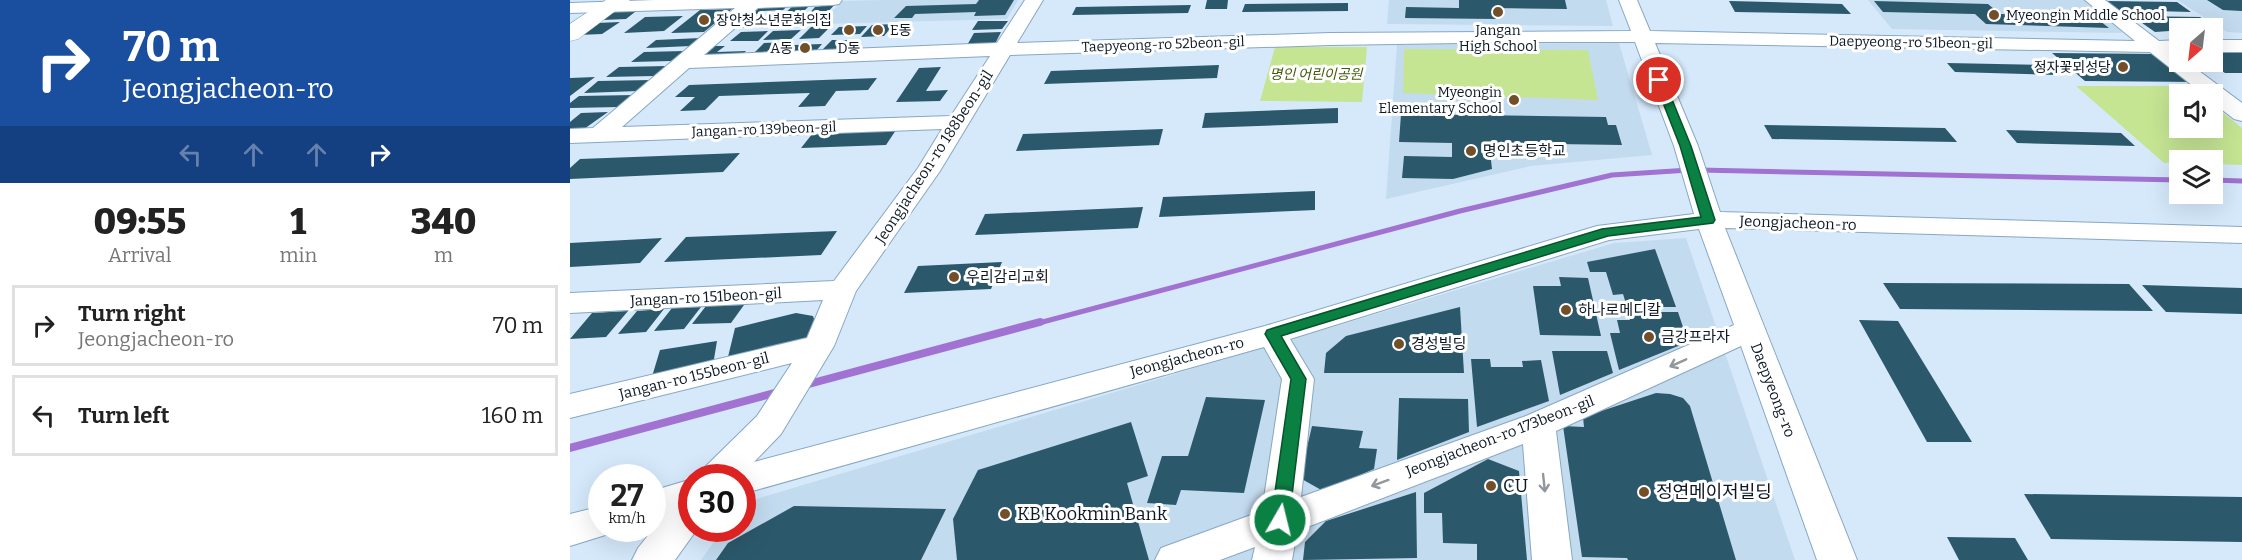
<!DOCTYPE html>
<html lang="en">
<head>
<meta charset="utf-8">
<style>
	body { margin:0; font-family:Bitter,"Noto Sans KR",serif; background:#f2f2f2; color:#222; height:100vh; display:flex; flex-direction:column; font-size:22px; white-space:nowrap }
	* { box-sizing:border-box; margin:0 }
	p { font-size:20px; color:#767676 }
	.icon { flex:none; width:33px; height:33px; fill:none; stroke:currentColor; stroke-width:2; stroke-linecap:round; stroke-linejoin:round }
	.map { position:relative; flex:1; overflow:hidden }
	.side { display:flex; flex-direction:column; background:#fff; width:570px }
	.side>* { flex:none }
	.top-card { background:#1a4fa0; color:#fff; overflow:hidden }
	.needle { width:39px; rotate:208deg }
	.tools { position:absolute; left:1599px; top:18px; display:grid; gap:12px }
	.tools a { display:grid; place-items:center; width:54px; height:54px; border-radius:0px; background:#fff; box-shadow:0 6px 24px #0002; font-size:30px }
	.speed { position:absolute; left:18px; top:464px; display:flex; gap:12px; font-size:30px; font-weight:700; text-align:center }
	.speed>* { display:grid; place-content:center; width:78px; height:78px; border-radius:50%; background:#fff; box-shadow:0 6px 24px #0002; line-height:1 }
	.speed small { font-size:15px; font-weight:400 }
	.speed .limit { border:9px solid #d22; background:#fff; color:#111 }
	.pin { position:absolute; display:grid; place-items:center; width:51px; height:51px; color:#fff; margin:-26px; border:3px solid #fff; border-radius:50%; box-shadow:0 2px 6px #0007 }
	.me { position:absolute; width:66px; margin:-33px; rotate:8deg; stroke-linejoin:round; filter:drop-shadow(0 0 4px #0008) }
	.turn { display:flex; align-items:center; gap:21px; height:126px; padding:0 24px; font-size:27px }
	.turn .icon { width:78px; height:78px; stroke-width:2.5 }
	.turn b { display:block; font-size:42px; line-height:51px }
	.lanes { display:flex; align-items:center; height:57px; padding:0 24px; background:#0003; justify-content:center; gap:30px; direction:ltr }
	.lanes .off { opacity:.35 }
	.eta { display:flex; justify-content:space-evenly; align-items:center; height:102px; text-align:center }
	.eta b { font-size:36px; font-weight:800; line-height:42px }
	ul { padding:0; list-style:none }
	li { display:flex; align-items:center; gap:18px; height:81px; margin:0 12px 9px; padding:0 12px; border:3px solid #e0e0e0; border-radius:0px }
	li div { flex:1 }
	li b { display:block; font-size:22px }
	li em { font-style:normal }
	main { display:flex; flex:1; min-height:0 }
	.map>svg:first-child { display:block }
	.built { fill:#c3dbef }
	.green { fill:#c5e593 }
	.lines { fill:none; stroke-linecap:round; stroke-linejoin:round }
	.stream-far1 { stroke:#a172d1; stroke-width:5 }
	.stream { stroke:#a172d1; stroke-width:8 }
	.building { fill:#2b596b }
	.minor-casing { stroke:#87a7c3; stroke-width:2 }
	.major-casing { stroke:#87a7c3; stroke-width:1 }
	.minor { fill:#fff; fill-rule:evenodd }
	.major { fill:#fff; fill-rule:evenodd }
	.oneway { stroke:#92979c }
	.route { fill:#0b8043; stroke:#07532c; stroke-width:1.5 }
	.poi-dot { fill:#734f29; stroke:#fff; stroke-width:2 }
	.labels { text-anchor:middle; stroke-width:6; stroke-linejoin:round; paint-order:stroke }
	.far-poi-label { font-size:14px; fill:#0c1823; stroke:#fff; text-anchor:start }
	.far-street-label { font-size:14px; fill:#0c1823; stroke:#fff }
	.far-park-label { font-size:14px; font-style:italic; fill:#445b0b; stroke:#fff }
	.poi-label { font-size:15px; fill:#0c1823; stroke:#fff; text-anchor:start }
	.street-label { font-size:15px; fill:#0c1823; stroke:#fff }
	.near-poi-label { font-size:18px; fill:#0c1823; stroke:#fff; text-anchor:start }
</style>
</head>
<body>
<main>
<section class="side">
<div class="top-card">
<div class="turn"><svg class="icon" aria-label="right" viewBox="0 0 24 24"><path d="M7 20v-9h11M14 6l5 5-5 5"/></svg><div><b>70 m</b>Jeongjacheon-ro</div></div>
<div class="lanes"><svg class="icon off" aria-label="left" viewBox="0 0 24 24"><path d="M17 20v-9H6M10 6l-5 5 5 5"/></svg><svg class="icon off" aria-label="ahead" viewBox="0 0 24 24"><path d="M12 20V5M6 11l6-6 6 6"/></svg><svg class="icon off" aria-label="ahead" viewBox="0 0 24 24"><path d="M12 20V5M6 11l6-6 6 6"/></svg><svg class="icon" aria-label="right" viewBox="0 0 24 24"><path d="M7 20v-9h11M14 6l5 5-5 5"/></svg></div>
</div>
<div class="eta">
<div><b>09:55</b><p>Arrival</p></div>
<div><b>1</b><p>min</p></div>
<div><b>340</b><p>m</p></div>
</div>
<ul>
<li><svg class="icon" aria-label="right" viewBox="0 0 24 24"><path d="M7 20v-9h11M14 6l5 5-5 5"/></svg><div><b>Turn right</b><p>Jeongjacheon-ro</p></div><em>70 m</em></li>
<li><svg class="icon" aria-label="left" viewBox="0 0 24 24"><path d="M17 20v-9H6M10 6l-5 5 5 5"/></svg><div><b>Turn left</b></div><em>160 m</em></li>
</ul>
</section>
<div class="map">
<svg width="1672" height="560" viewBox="0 0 1672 560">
	<rect width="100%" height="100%" fill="#d5e9fb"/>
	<path class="built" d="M313 0H448L437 19 250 24 272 1Z
		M819 0H1036L1043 26 817 24Z
		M1298 0H1518L1557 29 1551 33 1322 29Z
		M1607 0H1672V33L1657 32Z
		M1049 43 1082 155 961 166 816 199 827 44Z
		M1116 238 1225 560H131L154 528H172L173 503 1044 243Z"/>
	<path class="green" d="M705 47H797L792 102 690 101Z
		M834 49 1018 50 1028 100 833 93Z
		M1506 86H1618L1629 94H1610V128H1642L1643 105 1672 128V165L1643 164 1642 160 1594 163Z"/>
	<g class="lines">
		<path class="stream-far1" d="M1129 170 1610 180
			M1642 180 1672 181
			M465 324 890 211 1042 175 1119 170"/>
		<path class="stream" d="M235 385 470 322
			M0 448 208 392"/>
	</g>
	<path class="building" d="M409 0H444L435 15 404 16 406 12 345 14 342 18H324L336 6 406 4Z
		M637 0H658L657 9H635Z
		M889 0H995L997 9 925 8 926 19 835 18 836 7 889 8Z
		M1637 0H1672V11L1653 10Z
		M1159 1 1272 4 1281 14 1165 12Z
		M1304 1 1418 4 1430 14 1525 17 1539 28 1416 24 1405 14 1313 12Z
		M1536 1 1607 2 1621 12 1548 10Z
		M267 2 256 14 238 15 245 7 252 6 255 3Z
		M778 3V11L672 12 675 4Z
		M220 4 213 10 191 11 187 14H175L184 7Z
		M241 4 223 22H205L224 5Z
		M621 5 618 13 502 15 506 7Z
		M70 8 56 19 32 20 46 9Z
		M162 9 134 32 101 33 130 10Z
		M113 16 94 31 54 33 75 17Z
		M253 16 246 24 229 25 236 17Z
		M1562 16 1630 17 1653 33 1642 32V28L1585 32Z
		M196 17 185 27 160 28 171 18Z
		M408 21H438L432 29 402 30Z
		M50 22 32 34 8 35 27 23Z
		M324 24 314 36 291 37 302 25Z
		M261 26 249 38 229 39 241 27Z
		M297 26 290 34 261 35 269 27Z
		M231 30 221 39 193 40 203 31Z
		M198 31 188 41H160L171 32Z
		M431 32 426 42 413 46 396 47 404 33Z
		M131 38 121 46 76 48 86 40Z
		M262 40H282L271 51H251Z
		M218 42 207 54 182 55 194 43Z
		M252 44 246 51 218 52 224 45Z
		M140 46H155L147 52 176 51 170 57 130 55Z
		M1642 50 1672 51V73H1655L1638 62H1642Z
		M114 51 101 61 61 62 74 52Z
		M1482 53 1589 54 1629 82 1515 81Z
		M1377 63 1477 65 1487 75 1385 72Z
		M649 65 647 78 474 84 481 71Z
		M97 66 84 76 36 77 49 67Z
		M371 67 356 91 378 90 370 101 326 102 349 68Z
		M25 77 0 96V78Z
		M307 78 298 90 266 91 255 106 228 107 240 93 149 96 135 110 110 111 125 97H105L119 85Z
		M81 80 68 91 14 93 28 81Z
		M64 95 49 107 0 108V103L9 96Z
		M768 108V123L632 128 635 113Z
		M38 112 14 129H0V122L11 113Z
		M831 114 1036 117 1038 125H1046L1052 145 919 143 922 169 883 179 832 178 834 156 882 157V143L829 142Z
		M1194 125 1375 128 1387 142 1202 139Z
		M593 129 589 145 446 151 453 134Z
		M326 130 316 145 231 148 243 133Z
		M1436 130 1551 133 1565 146 1447 143Z
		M170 153 153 172 0 179V168L10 159Z
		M745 191V210L589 217 593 197Z
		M573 207 568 228 405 235 415 214Z
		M267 231 251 255 94 262 116 237Z
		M92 238 70 263 0 267V243Z
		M1085 249 1106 307H1057L1053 294 1043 295 1036 272H1020L1017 262Z
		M432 262 421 289 334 293 348 266Z
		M989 277 1018 278 1031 336 970 335 963 286H991Z
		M1313 283 1559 284 1583 311 1330 309Z
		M1572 285 1672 288V314L1596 312Z
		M174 305 161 323 122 324 136 306Z
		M131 307 114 329 84 331 102 308Z
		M890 307 894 373H754L756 353 776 336Z
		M94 309 76 332 48 334 67 311Z
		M58 311 36 337 0 339 22 313Z
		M1058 312H1108L1118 342 1049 370 1040 333H1050L1047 320H1060Z
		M226 313 243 316 246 325 245 341 157 361 165 328Z
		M1289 320 1328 321 1402 442H1357Z
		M147 341 143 365 81 380 90 350Z
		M982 351H1037L1043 373 990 395Z
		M901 359H920L921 367H953L952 361 971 360 979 401 907 427Z
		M1086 393 1100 394 1113 398 1120 406 1166 560H1058L1057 558 1012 557 993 426 1014 427 1013 417Z
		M636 397 695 400 674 493 611 490 606 505 577 503 592 456H618Z
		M829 398 898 399 899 432 827 460Z
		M561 422 578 476 557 483 579 560H387L383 519 408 470Z
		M742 426 793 431 789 448 807 449 804 469 753 491 730 478Z
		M918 459 949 471 957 560H907V544L873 543 872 513H854V493Z
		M846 492 847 558 733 560 735 542 756 521Z
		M1454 494 1672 497V542L1481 539Z
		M224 506 376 509 351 560H146L158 543Z
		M1377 537 1445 538 1458 560H1389Z"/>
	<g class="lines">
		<g class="minor-casing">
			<path id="minor" d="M84 0H272L269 4 263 5 188 8 134 55 427 43 455 0H473L447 43 760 33 1061 31 1049 0H1067L1080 31 1565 41 1515 0H1535L1589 41 1610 40V52H1604L1610 56V62H1617L1672 103V121L1664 119 1642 102V94H1633L1580 52 1085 43 1128 146 1150 212 1672 227V243L1155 228 1287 560H1247L1171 346 986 431 1002 560H962L953 444 727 531 722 560H682L685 547 650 560H585L591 548 692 511 712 379 694 347 172 494V477H130L135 467 187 416 222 363 0 418V394L237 338 253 300 0 313V293L264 281 348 168 372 129 0 143V129L23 128 165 8 0 13V3ZM960 42H1065L1104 146 1124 214 1027 226 695 326 184 462 211 434 264 346 286 291 370 171 440 55 760 45ZM420 56 381 116 52 127 119 68ZM1129 229 1164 325 956 416 731 497 744 379 720 339 1039 240Z
				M1642 40H1672V52H1642Z
				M122 479V528H128L105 560H62L68 548 92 518 82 521V491Z
				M32 506V528H47L45 532 0 546V514Z"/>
		</g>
		<g class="major-casing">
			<path id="major" d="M36 0H60L8 39 0 41V24Z"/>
		</g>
		<use href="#minor" class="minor"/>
		<use href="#major" class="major"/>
	</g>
	<defs><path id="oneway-shaft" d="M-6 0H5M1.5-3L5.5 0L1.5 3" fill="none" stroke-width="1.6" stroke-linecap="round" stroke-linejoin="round" transform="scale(1.5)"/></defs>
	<g class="oneway">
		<use href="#oneway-shaft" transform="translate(1108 363) rotate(156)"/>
		<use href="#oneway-shaft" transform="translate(810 483) rotate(160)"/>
		<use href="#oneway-shaft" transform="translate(974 483) rotate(84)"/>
	</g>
	<path class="route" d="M1089 77 1094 80 1121 146 1145 220 1143 223 1038 236 711 336 736 379 719 520 716 525 710 528 703 525 701 520 721 379 695 334 697 330 1032 229 1131 217 1110 146 1084 80Z"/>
	<g class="poi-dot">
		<circle cx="928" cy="12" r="6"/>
		<circle cx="1424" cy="15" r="6"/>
		<circle cx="134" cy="20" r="6"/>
		<circle cx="279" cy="30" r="6"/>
		<circle cx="308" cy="30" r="6"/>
		<circle cx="235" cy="48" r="6"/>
		<circle cx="1553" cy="67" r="6"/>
		<circle cx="944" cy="100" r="6"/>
		<circle cx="901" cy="151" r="6"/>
		<circle cx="384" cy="277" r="6"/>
		<circle cx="996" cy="310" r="6"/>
		<circle cx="1079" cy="337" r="6"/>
		<circle cx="829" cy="344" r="6"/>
		<circle cx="921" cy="486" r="6"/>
		<circle cx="1074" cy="492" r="6"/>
		<circle cx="435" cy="514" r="6"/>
	</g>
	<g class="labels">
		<g class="far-poi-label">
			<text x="1436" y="20">Myeongin Middle School</text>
			<text x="146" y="25">장안청소년문화의집</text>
			<text x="320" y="35">E동</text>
			<text x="928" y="35" text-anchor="middle">Jangan<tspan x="928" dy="16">High School</tspan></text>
			<text x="223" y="53" text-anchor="end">A동</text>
			<text x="279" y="53" text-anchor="middle">D동</text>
			<text x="1541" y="72" text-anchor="end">정자꽃뫼성당</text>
			<text x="932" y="97" text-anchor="end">Myeongin<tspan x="932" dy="16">Elementary School</tspan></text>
		</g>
		<g class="far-street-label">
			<text transform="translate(1341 42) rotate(1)" y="5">Daepyeong-ro 51beon-gil</text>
			<text transform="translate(593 44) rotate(-2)" y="5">Taepyeong-ro 52beon-gil</text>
			<text transform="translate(194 129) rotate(-2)" y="5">Jangan-ro 139beon-gil</text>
		</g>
		<g class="far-park-label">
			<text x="746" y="79">명인 어린이공원</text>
		</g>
		<g class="poi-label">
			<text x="913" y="156">명인초등학교</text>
			<text x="396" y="282">우리감리교회</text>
			<text x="1008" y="315">하나로메디칼</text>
			<text x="1091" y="342">금강프라자</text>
			<text x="841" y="349">경성빌딩</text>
		</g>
		<g class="street-label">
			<text transform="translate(364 157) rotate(-57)" y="5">Jeongjacheon-ro 188beon-gil</text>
			<text transform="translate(1228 223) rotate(2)" y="5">Jeongjacheon-ro</text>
			<text transform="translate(136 297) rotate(-3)" y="5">Jangan-ro 151beon-gil</text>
			<text transform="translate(617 357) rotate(-15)" y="5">Jeongjacheon-ro</text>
			<text transform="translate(124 376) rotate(-14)" y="5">Jangan-ro 155beon-gil</text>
			<text transform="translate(1203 390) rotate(69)" y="5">Daepyeong-ro</text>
			<text transform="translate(930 436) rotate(-21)" y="5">Jeongjacheon-ro 173beon-gil</text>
		</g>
		<g class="near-poi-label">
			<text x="933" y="492">CU</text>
			<text x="1086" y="498">정연메이저빌딩</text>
			<text x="447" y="520">KB Kookmin Bank</text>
		</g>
	</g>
</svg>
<div class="tools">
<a><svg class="needle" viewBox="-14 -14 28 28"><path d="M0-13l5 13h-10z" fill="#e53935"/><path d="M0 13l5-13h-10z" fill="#767676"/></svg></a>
<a><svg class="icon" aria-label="sound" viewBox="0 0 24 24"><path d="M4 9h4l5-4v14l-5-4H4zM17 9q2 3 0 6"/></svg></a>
<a><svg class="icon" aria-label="layers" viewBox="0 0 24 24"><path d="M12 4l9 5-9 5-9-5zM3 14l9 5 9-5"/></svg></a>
</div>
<div class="speed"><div>27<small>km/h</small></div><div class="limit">30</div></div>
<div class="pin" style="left:1089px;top:80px;background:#d93025"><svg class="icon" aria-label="arrive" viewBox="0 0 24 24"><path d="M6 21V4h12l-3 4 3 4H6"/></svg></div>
<svg class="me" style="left:710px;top:520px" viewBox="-20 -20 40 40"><circle r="17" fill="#0b8043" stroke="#fff" stroke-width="3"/><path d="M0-11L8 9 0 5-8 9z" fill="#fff"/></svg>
</div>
</main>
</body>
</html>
